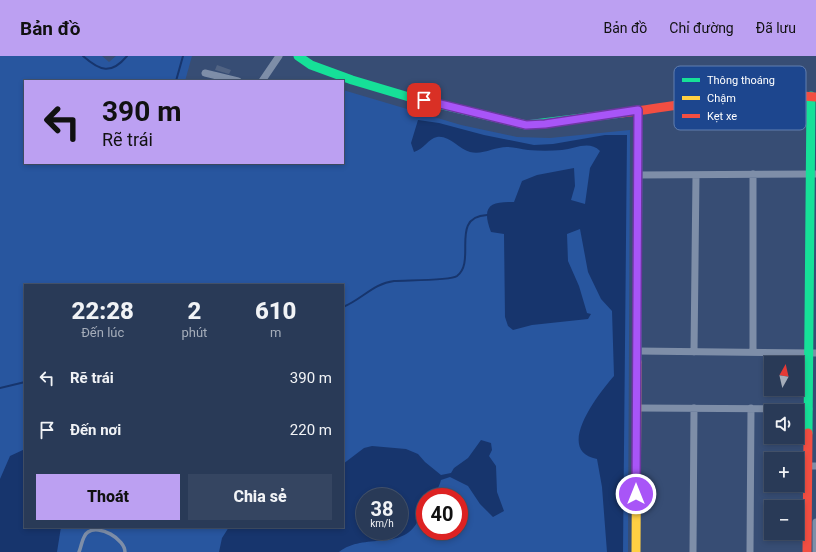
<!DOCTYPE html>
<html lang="vi">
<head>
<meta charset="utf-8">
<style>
	body { margin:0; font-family:Roboto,sans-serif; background:#354561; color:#f1f3f6; height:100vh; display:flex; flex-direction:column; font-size:15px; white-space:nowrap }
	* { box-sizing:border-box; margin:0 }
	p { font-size:13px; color:#a5adba }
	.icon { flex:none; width:22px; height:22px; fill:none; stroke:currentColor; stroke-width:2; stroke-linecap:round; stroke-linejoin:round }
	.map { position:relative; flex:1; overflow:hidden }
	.sheet { position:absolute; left:24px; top:228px; width:320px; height:244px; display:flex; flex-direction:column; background:#293a57; border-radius:0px; box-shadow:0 2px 6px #0003,0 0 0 1px #45546d }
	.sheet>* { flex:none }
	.banner { position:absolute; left:24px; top:24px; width:320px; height:84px; border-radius:0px; box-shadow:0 2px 6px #0003,0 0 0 1px #45546d; background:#bca0f2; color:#111; overflow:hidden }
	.needle { width:26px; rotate:8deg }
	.buttons { position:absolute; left:764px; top:300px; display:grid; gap:8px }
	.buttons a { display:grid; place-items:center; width:40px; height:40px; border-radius:0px; background:#293a57; box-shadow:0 2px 6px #0003,0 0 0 1px #45546d; font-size:20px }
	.speed { position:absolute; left:356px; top:432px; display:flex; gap:8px; font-size:20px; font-weight:700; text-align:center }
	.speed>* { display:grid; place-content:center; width:52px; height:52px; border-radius:50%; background:#293a57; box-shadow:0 2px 6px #0003,0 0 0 1px #45546d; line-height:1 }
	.speed small { font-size:10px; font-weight:400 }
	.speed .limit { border:6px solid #d22; background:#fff; color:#111 }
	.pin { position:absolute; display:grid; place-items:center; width:34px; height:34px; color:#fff; margin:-17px; border-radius:8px; box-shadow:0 2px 6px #0006 }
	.me { position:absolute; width:44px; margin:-22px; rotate:0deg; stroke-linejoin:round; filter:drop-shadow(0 0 3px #0008) }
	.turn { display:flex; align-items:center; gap:14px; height:84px; padding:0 12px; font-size:18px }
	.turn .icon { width:52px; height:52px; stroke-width:2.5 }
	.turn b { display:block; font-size:28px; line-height:34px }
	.eta { display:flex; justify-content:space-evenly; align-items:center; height:68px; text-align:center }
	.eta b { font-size:24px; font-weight:800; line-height:28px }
	.cta { display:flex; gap:8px; margin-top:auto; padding:8px 12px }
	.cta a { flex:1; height:46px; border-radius:0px; background:#bca0f2; color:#111; font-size:16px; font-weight:800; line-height:46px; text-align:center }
	.cta a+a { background:#354561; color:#f1f3f6 }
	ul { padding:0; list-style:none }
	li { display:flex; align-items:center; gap:12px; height:52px; padding:0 12px }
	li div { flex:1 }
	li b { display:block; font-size:15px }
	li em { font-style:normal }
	header { display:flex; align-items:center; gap:24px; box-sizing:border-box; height:56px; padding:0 20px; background:#bca0f2; color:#111 }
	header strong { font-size:19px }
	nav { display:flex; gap:22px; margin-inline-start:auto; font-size:14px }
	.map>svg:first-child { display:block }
	.green { fill:#28569f; fill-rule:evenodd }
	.water { fill:#17356d; fill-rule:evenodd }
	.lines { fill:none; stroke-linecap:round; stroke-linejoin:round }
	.stream { stroke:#17356d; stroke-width:2 }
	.building { fill:#516383 }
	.lane { stroke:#7e8ea8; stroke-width:3.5 }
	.street { stroke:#7e8ea8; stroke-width:7 }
	.fast { stroke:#16e098; stroke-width:9 }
	.slow { stroke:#ffcf43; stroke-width:9 }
	.jam { stroke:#f24e42; stroke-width:9 }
	.route-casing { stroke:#6d37a1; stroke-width:10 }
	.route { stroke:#a855f7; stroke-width:7 }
	.key { fill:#1d468e; stroke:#617eb0; stroke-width:1 }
	.key-label { font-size:11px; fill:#fff }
</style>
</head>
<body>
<header>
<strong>Bản đồ</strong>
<nav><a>Bản đồ</a><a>Chỉ đường</a><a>Đã lưu</a></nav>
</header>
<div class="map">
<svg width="816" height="496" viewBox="0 0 816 496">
	<rect width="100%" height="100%" fill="#374d74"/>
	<path class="green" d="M0 0H102L109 6 116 0H192L185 25H25V107H343V34L461 69 517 81 550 82 630 74 628 496H0ZM25 229H343V471H25ZM365 441H399V475H365ZM425 441H459V475H425Z"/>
	<path class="water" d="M418 64 439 67 484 79 534 89 553 88 605 79H627L623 496H607L602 431 597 403C553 395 600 336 614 320L612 255 601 243 588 216 580 173 567 178 568 205 579 230 587 257 591 258 588 263 532 269 513 274 508 270 505 261 504 178 491 176C481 150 490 145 514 146L522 125 537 119 574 112 575 130 571 144 585 148 590 112 600 95C589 84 575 93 562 94 551 95 539 95 528 94 521 93 514 91 507 91 494 91 483 99 470 96 459 93 449 79 437 81 428 83 424 93 414 96L411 87Z
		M481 384 491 387 492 394 489 400 496 410 497 436 504 455 493 461 480 448 468 430 450 421 441 424C439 432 434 441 425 441 425 449 422 458 418 465 401 496 365 476 339 496H219L222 482 229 471H343V408L364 392 372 390 406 393 418 398 425 406 441 419 451 417 454 412 468 402ZM365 441H399V475H365Z
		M25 393V471H61L57 496H0V423L10 400Z"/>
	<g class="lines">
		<path class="stream" d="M83 0C100 15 111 19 127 0
			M176 25 183 0
			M343 251C361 244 374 227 394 225 406 224 450 225 457 220 477 205 449 161 487 159
			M0 332 25 326"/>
	</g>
	<path class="building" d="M217 9 231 14 229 18 215 14Z"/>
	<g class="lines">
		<path class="lane" d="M79 496C82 489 82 480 88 476 99 468 125 483 125 496"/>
		<path class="street" d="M205 17 238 25
			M262 25 279 0
			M637 119 816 118
			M637 295 816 297
			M694 296 696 119
			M753 296V118
			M637 352 809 353
			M808 410H816
			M693 496 694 352
			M750 496 751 352
			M816 496V466"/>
		<path class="fast" d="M298 0 311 9 352 24 409 41 526 69 622 57
			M637 306 638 54
			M808 377 811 40"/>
		<path class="slow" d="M636 496 637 306"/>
		<path class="jam" d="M622 57C685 49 752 34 816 41
			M807 496 808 377"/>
	</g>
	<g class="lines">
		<g class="route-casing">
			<path id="route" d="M424 44 526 69 545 68 638 54 636 438"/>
		</g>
		<use href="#route" class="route"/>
	</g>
	<rect x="674" y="10" width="132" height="64" rx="6" class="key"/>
	<rect x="682" y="22" width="18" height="4" fill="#16e098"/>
	<rect x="682" y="40" width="18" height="4" fill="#ffcf43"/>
	<rect x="682" y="58" width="18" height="4" fill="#f24e42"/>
	<g class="key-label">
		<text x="707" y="28">Thông thoáng</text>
		<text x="707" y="46">Chậm</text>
		<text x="707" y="64">Kẹt xe</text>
	</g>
</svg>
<div class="buttons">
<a><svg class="needle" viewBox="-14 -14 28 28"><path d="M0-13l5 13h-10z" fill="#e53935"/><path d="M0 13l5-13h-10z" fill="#a5adba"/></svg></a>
<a><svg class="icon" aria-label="sound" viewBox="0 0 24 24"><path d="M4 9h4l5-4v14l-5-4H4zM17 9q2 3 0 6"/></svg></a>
<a>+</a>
<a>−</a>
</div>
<div class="speed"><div>38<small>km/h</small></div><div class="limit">40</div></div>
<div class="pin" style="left:424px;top:44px;background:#d93025"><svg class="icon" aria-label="arrive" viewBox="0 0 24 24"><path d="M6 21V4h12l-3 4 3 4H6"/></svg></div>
<svg class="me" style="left:636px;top:438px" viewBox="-20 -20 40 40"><circle r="17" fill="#a855f7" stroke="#fff" stroke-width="3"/><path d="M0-11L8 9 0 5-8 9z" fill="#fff"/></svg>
<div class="banner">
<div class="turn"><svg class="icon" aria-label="left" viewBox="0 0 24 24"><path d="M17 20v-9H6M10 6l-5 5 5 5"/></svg><div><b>390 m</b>Rẽ trái</div></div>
</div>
<section class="sheet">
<div class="eta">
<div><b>22:28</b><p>Đến lúc</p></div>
<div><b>2</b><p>phút</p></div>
<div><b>610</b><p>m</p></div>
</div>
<ul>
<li><svg class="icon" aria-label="left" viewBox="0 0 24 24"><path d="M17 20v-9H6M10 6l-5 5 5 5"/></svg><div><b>Rẽ trái</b></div><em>390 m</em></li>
<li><svg class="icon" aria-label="arrive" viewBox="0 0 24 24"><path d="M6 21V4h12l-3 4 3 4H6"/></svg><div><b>Đến nơi</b></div><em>220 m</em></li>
</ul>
<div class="cta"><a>Thoát</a><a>Chia sẻ</a></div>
</section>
</div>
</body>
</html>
